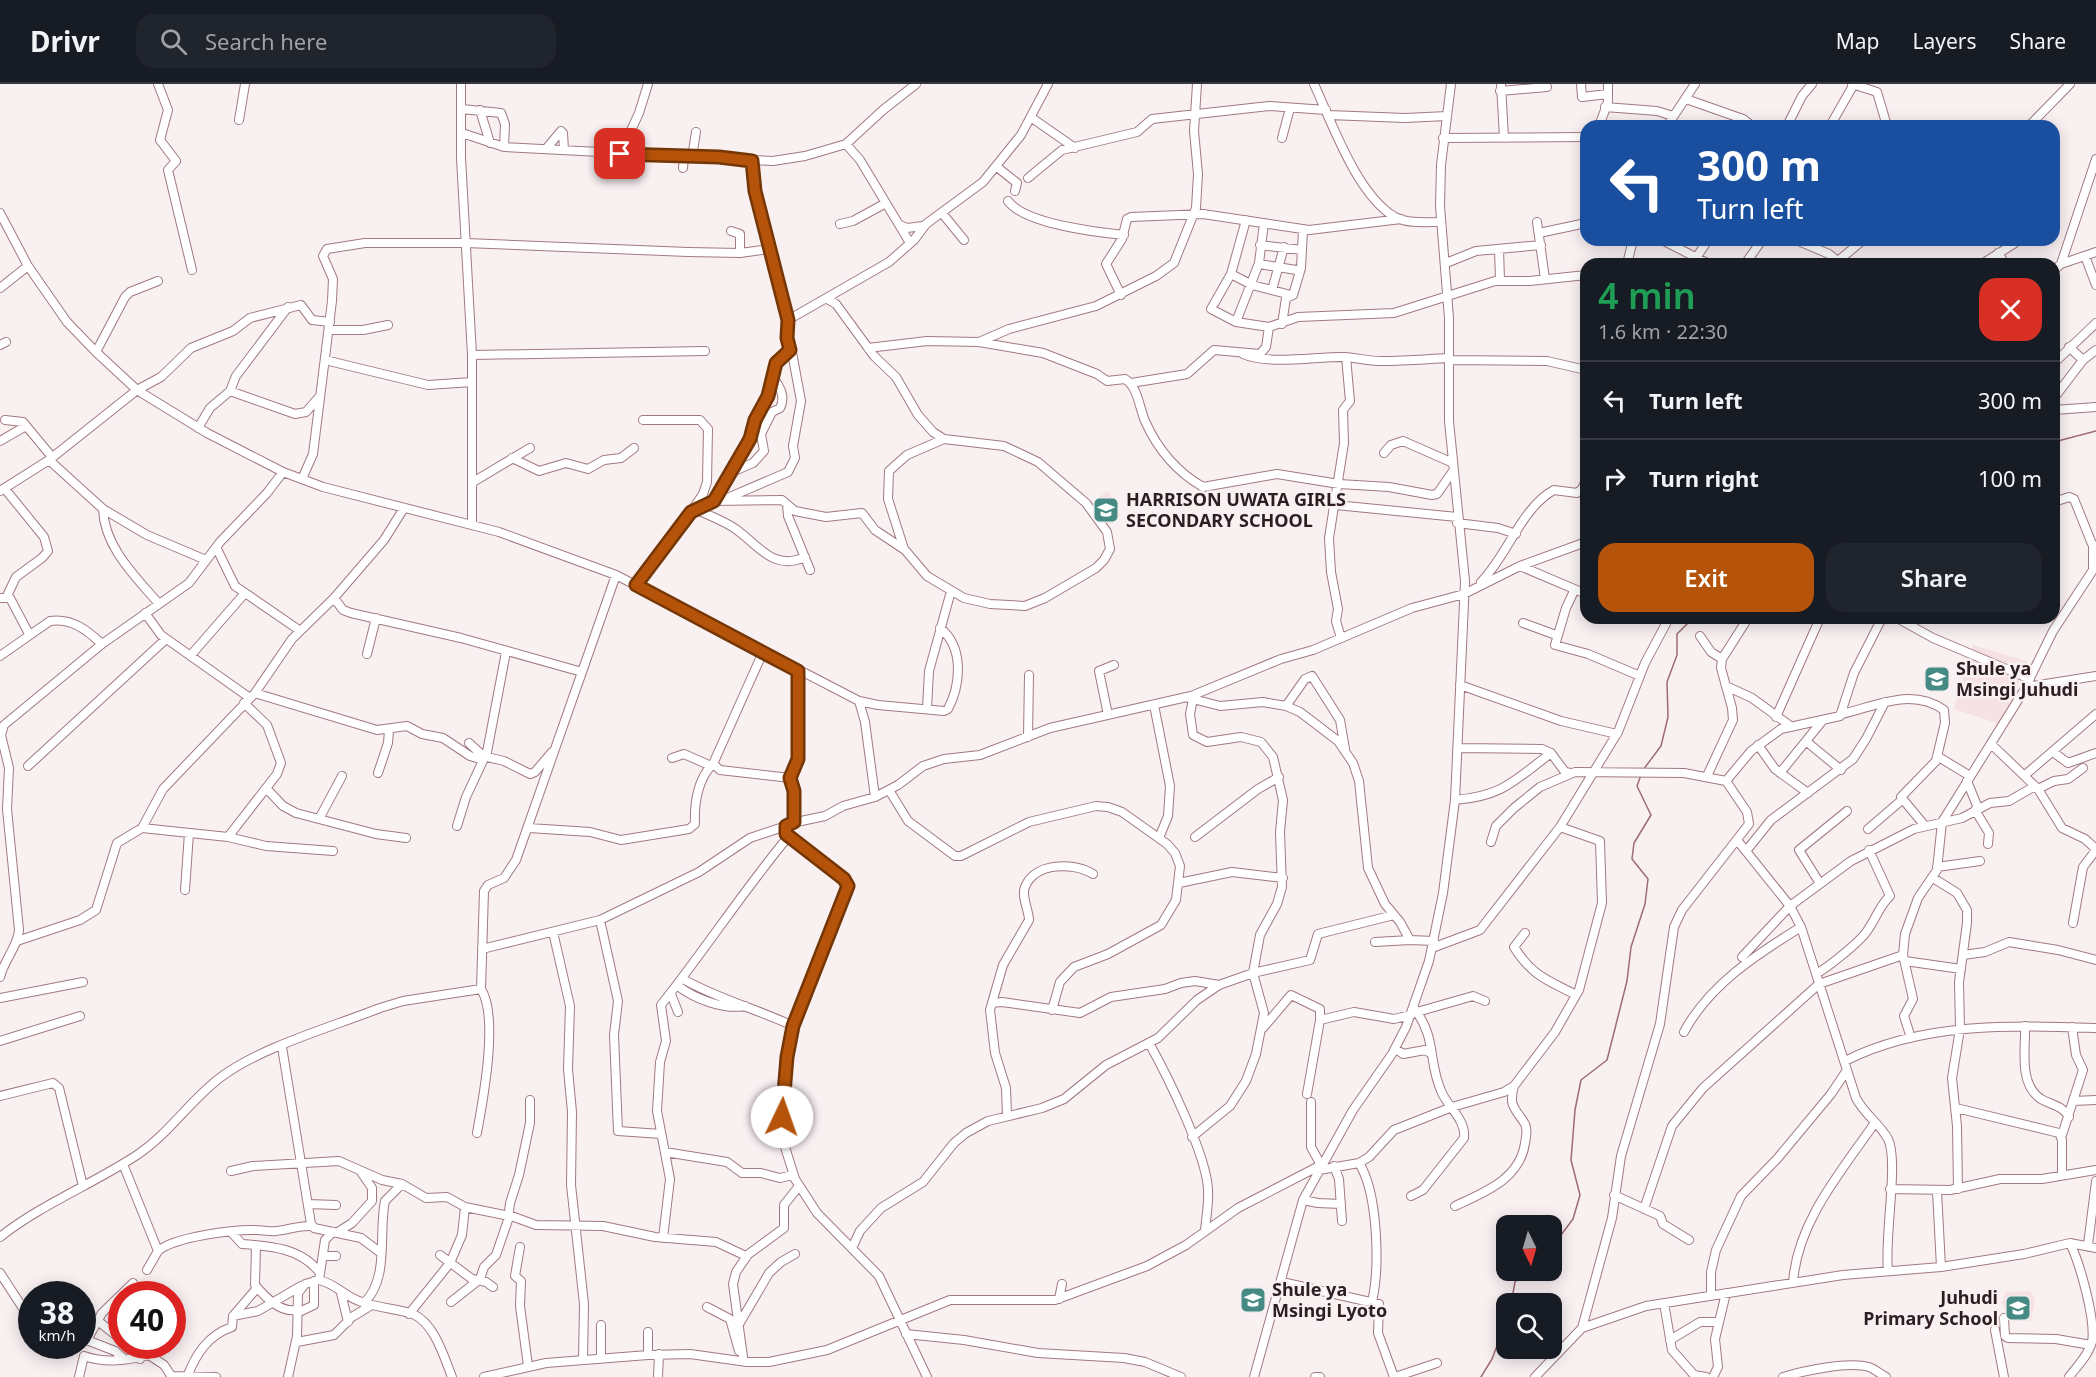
<!DOCTYPE html>
<html lang="en">
<head>
<meta charset="utf-8">
<style>
	body { margin:0; font-family:"Noto Sans",sans-serif; background:#20242c; color:#f1f3f6; height:100vh; display:flex; flex-direction:column; font-size:22px; white-space:nowrap }
	* { box-sizing:border-box; margin:0 }
	p { font-size:20px; color:#9ea1a6 }
	.icon { flex:none; width:33px; height:33px; fill:none; stroke:currentColor; stroke-width:2; stroke-linecap:round; stroke-linejoin:round }
	.map { position:relative; flex:1; overflow:hidden }
	.side { position:absolute; left:1580px; top:174px; width:480px; height:366px; display:flex; flex-direction:column; background:#171b24; border-radius:18px; box-shadow:0 3px 15px #0003 }
	.side>* { flex:none }
	.guide { position:absolute; left:1580px; top:36px; width:480px; height:126px; border-radius:18px; box-shadow:0 3px 15px #0003; background:#1a4fa0; color:#fff; overflow:hidden }
	.needle { width:39px; rotate:175deg }
	.tools { position:absolute; left:1496px; top:1131px; display:grid; gap:12px }
	.tools a { display:grid; place-items:center; width:66px; height:66px; border-radius:12px; background:#171b24; box-shadow:0 3px 15px #0003; font-size:30px }
	.speed { position:absolute; left:18px; top:1197px; display:flex; gap:12px; font-size:30px; font-weight:700; text-align:center }
	.speed>* { display:grid; place-content:center; width:78px; height:78px; border-radius:50%; background:#171b24; box-shadow:0 3px 15px #0003; line-height:1 }
	.speed small { font-size:15px; font-weight:400 }
	.speed .limit { border:9px solid #d22; background:#fff; color:#111 }
	.pin { position:absolute; display:grid; place-items:center; width:51px; height:51px; color:#fff; margin:-26px; border-radius:12px; box-shadow:0 3px 9px #0006 }
	.me { position:absolute; width:66px; margin:-33px; rotate:3deg; stroke-linejoin:round; filter:drop-shadow(0 0 4px #0008) }
	.turn { display:flex; align-items:center; gap:21px; height:126px; padding:0 18px; font-size:27px }
	.turn .icon { width:78px; height:78px; stroke-width:2.5 }
	.turn b { display:block; font-size:42px; line-height:51px }
	.round { display:grid; place-items:center; flex:none; width:63px; height:63px; border-radius:18px; background:#20242c }
	.headline { display:flex; align-items:center; justify-content:space-between; height:102px; padding:0 18px }
	h1 { font-size:36px; font-weight:600; line-height:45px; color:#1e9e55 }
	.action { display:flex; gap:12px; margin-top:auto; padding:12px 18px }
	.action a { flex:1; height:69px; border-radius:18px; background:#b45309; color:#fff; font-size:24px; font-weight:600; line-height:69px; text-align:center }
	.action a+a { background:#20242c; color:#f1f3f6 }
	ul { padding:0; list-style:none }
	li { display:flex; align-items:center; gap:18px; height:78px; padding:0 18px; border-top:2px solid #363941 }
	li div { flex:1 }
	li b { display:block; font-size:22px }
	li em { font-style:normal }
	header { display:flex; align-items:center; gap:36px; box-sizing:border-box; height:84px; padding:0 30px; background:#171b24; border-bottom:2px solid #363941 }
	header strong { font-size:28px }
	nav { display:flex; gap:33px; margin-inline-start:auto; font-size:21px }
	.search { width:420px; height:54px; background:#20242c; display:flex; align-items:center; gap:15px; box-sizing:border-box; padding:0 21px; border-radius:18px; color:#9ea1a6; font-size:22px }
	.map>svg:first-child { display:block }
	.built { fill:#f6e2e5 }
	.lines { fill:none; stroke-linecap:round; stroke-linejoin:round }
	.stream { stroke:#9e6b76; stroke-width:1.5 }
	.minor-casing { stroke:#a07a81; stroke-width:10 }
	.minor { stroke:#fff; stroke-width:8 }
	.route-casing { stroke:#753606; stroke-width:15 }
	.route { stroke:#b45309; stroke-width:10 }
	.labels { text-anchor:middle; stroke-width:5; stroke-linejoin:round; paint-order:stroke }
	.poi-label { font-size:18px; font-weight:bold; fill:#2d1e21; stroke:#f9f0f2; text-anchor:start }
</style>
</head>
<body>
<header>
<strong>Drivr</strong>
<div class="search"><svg class="icon" aria-label="search" viewBox="0 0 24 24"><circle cx="10" cy="10" r="6"/><path d="M15 15l6 6"/></svg>Search here</div>
<nav><a>Map</a><a>Layers</a><a>Share</a></nav>
</header>
<div class="map">
<svg width="2096" height="1293" viewBox="0 0 2096 1293">
	<rect width="100%" height="100%" fill="#f9f0f2"/>
	<path class="built" d="M1108 407 1121 432 1105 438 1090 420Z
		M1973 561 2027 577 2002 641 1954 625Z
		M2030 1207 2035 1216 2031 1237 2010 1236 2001 1219 2006 1208Z"/>
	<g class="lines">
		<path class="stream" d="M2054 358 2096 347
			M1643 686 1661 662 1668 633 1667 598 1677 571V550L1689 538 1698 534
			M1551 1171 1561 1170 1558 1155 1573 1135 1580 1111 1571 1076 1575 1026 1581 996 1607 976 1627 897 1631 863 1645 820 1648 795 1632 775 1634 759 1651 731 1637 702 1641 691
			M1511 1220 1515 1198 1525 1186
			M1481 1293 1492 1275 1506 1238"/>
		<g class="minor-casing">
			<path id="minor" d="M158 0 168 26 160 56 176 77 168 86 192 186
				M461 0V74L472 271V441
				M1314 0C1332 39 1357 111 1395 133 1408 140 1427 138 1441 138
				M1501 0 1504 54
				M1581 0 1582 13 1608 10
				M1852 0 1877 8 1887 42
				M1500 7 1547 3
				M1686 15 1743 35 1752 42
				M1605 23 1657 27 1673 32
				M462 25 501 29 505 40 504 63
				M480 26 490 59
				M1329 31 1405 34 1447 32
				M1032 34 1075 64
				M239 36 245 0
				M1599 42 1608 18V0
				M1667 42 1695 0
				M1787 42 1802 12 1812 0
				M1830 42 1854 0
				M2029 42 2070 0
				M462 49 504 63 773 77 805 72 846 60 883 26 916 0
				M1282 54 1290 24
				M1443 54 1586 53
				M846 60 860 76 910 159
				M546 65 561 47 563 49 564 66
				M620 70 639 29 648 0
				M692 73 696 48
				M997 83 1017 99 1015 107
				M683 84 684 73
				M1028 94 1062 66 1137 48 1152 35 1269 22 1326 26
				M1008 117C1025 140 1096 148 1124 151
				M0 129 28 182 67 238 96 268 137 306 207 349 283 388 323 403 499 448 616 491 859 617 878 621 944 627 948 625C961 600 964 563 940 544
				M942 129 964 156
				M1246 136 1231 190 1211 225 1236 238 1269 243 1298 233 1394 229 1495 197H1530L1586 191
				M1537 138 1545 195
				M840 140 853 137 886 119
				M900 141 907 144 923 142
				M731 147 740 150V169
				M1539 149 1586 139
				M1662 156 1709 180
				M1773 156H1775
				M1796 156 1829 170 1841 180
				M1260 161 1302 166
				M1499 165 1500 196
				M1998 169 2005 180
				M2085 172 2096 201
				M1838 177 1863 156
				M1446 179 1476 167 1541 161
				M1259 180 1296 186 1301 184
				M1627 180 1633 156
				M1692 180 1708 156
				M1745 180 1762 156
				M1982 180 2015 159
				M2061 180 2096 75
				M2054 186 2061 180 2096 168
				M1231 190 1252 201 1291 211
				M0 204 28 182
				M1272 206 1284 163
				M1121 211 1106 180 1122 155 1127 135 1131 133 1203 130 1309 146 1401 135
				M788 236 889 178 914 156 926 140 983 98 1021 51 1048 0
				M1236 238 1259 179 1264 139
				M1282 240 1286 214 1293 211 1301 184 1303 146
				M329 246H363L388 241
				M979 258 1009 245 1096 222 1156 192 1174 179 1196 124 1198 90 1194 47 1197 0
				M0 261 6 258
				M2069 263 2083 276
				M868 264 927 257 979 258 1043 269 1097 290 1107 297 1125 295C1138 303 1139 323 1145 337 1157 364 1177 388 1203 403L1277 390 1339 400 1389 403 1432 411 1437 410 1453 387
				M96 268 125 213 130 208 158 197
				M1243 270C1268 281 1313 273 1342 273 1356 273 1370 278 1384 277 1405 277 1427 275 1448 274
				M472 271 705 267
				M325 276 428 301 472 298
				M1448 276 1547 277 1586 286
				M2054 279 2096 239
				M1131 299 1187 290 1214 266 1260 270 1266 263 1269 243
				M230 307 236 292 288 223
				M2054 314 2083 276 2096 266
				M2054 326 2096 323
				M5 336 23 338 52 373
				M643 336H700L708 345 707 398 703 410 692 426
				M198 344 210 324 230 307 295 330 306 328 320 312
				M0 357 26 342
				M1384 369 1391 361 1403 357 1453 379
				M512 374 539 387 566 379 588 385 604 376 621 374 634 364
				M49 376 103 425 147 451 206 476
				M732 388 753 379 764 367 761 350 772 328 780 324C786 313 780 303 773 293
				M302 395 313 370 332 217 333 195 323 172 327 165 365 159H466L688 168 740 169 769 165
				M473 398 530 364
				M5 405 44 453 48 467 42 474 16 493 6 514
				M0 407 49 376 137 306 161 293 191 264 233 247 250 234 301 221 312 236 330 238
				M725 415 788 388 795 374 793 362 801 317 791 263
				M714 417 750 355 755 336 768 312 776 279 789 270 791 263C785 249 788 234 785 218 775 172 752 125 752 77
				M2054 418 2069 413 2074 415 2092 460 2096 462
				M787 421 788 432 810 486
				M1336 421 1457 433
				M103 425C104 463 136 493 159 520
				M696 425C709 432 725 437 737 446 760 463 774 487 805 473
				M1457 439 1498 444 1516 450
				M216 463 235 502 299 546
				M904 465 888 415 889 387 907 371 944 355
				M1520 482 1586 510
				M1481 498C1507 472 1522 423 1554 406L1577 409 1582 405 1586 396
				M636 500 691 428 714 417 782 416 795 427 826 433 862 429 875 446 905 466 927 492 964 514 990 520 1025 522 1045 514 1096 484 1104 476 1110 465 1107 448 1086 419 1038 378 1004 362 944 355 933 348 918 331 896 293 874 272 836 220 827 215
				M1574 507 1566 524 1555 561 1588 570 1640 592
				M0 514H10L29 550
				M334 514 343 526 351 529 461 554 582 588 616 491
				M145 529 161 551 250 614
				M1897 534 1933 554 2030 595
				M1523 539 1556 551
				M1700 552 1711 568 1722 575
				M1341 554 1336 537 1338 525 1331 488 1329 454 1344 359 1343 326 1350 317 1346 273
				M763 568 713 680 720 686 790 694
				M367 570 376 534
				M191 571 245 509
				M0 572 50 537C72 534 87 546 102 560
				M1460 601 1561 637 1617 650
				M1726 602 1752 614 1789 641
				M2024 606 2053 547 2093 486V461
				M255 609 377 646 407 642 422 650 443 654 470 672 483 676
				M1189 614 1220 622 1263 618 1286 622 1300 628 1338 657 1353 679 1359 697 1368 784 1385 820 1400 838 1410 856 1434 857
				M859 617 865 638 875 713
				M1154 621 1170 702 1168 732 1159 754
				M1286 622 1305 595 1312 592 1340 636 1345 665
				M927 625 929 587 951 507
				M1842 630C1876 622 1912 603 1944 626L1945 639 1936 677 1901 713 1925 742
				M1108 631 1099 587 1114 581
				M1776 633 1820 534
				M1028 653 1029 591
				M1807 658 1841 686
				M469 659 483 672 504 677 530 690 535 688 552 668
				M1991 660 2038 705 2062 744 2085 755 2096 765
				M1758 661 1775 685 1808 709
				M1458 664 1542 665 1551 669 1565 688 1571 689
				M2053 668 2068 679 2096 669
				M1937 672 1970 692
				M672 674 684 670 711 682
				M28 682 166 555
				M378 689 388 659 389 646
				M1780 689 1823 636
				M2025 691 2096 630
				M1707 692 1733 636 1732 624 1721 584 1722 575 1748 534
				M1967 697 1978 724
				M266 704 283 722 296 729 376 750 406 754
				M2038 705 2054 697 2068 695 2083 684
				M889 706 908 737 955 772H961L1029 738 1096 722 1108 723 1122 728 1167 760 1175 769 1180 782 1176 816 1161 841 1108 870 1074 883 1060 898 1052 926
				M1455 716C1503 712 1514 697 1551 669
				M1975 726 1989 749 1988 760
				M319 735 342 692
				M794 738V707L790 694 799 668 798 587
				M457 742 466 713 487 668 506 568
				M142 744 228 753 266 762 333 767
				M529 744 590 748 621 756 689 745 695 740C694 719 698 694 713 680
				M1868 745 1903 715
				M228 753 277 690 281 679 267 641 244 619
				M1195 753 1258 705 1279 693
				M1737 756 1790 822 1801 843 1856 1014C1864 1030 1880 1040 1888 1055 1899 1077 1884 1154 1888 1186
				M1491 758 1496 742 1514 724 1540 703 1575 688 1684 689 1726 697
				M1746 767 1771 736 1853 675 1866 655 1885 618
				M1937 783 1980 777
				M1933 794 1957 809 1967 826V839L1959 898 1960 945 1952 994 1957 1042 1958 1105
				M1819 798 1799 766 1847 727
				M1179 799 1232 788 1283 794
				M185 806 189 749
				M600 836 618 917 614 951 618 1047 661 1050
				M2073 839 2083 783 2096 766
				M553 848 570 922 568 985 572 1028 571 1101 584 1220 583 1275
				M1525 849 1514 863C1533 893 1548 896 1576 911
				M17 857 80 836 96 826 117 759 142 744 163 705 255 609 292 555 334 514 384 456 404 424
				M1375 858 1410 856
				M1432 864 1480 846 1560 743 1618 648 1645 579 1669 534
				M482 865 600 836 699 788 750 754 786 742
				M1963 871 1985 868 2009 858 2058 866 2096 876
				M1742 873 1790 822 1851 777 1914 745 1962 734 1990 719 2009 717 2035 702
				M1905 877 1961 885
				M1816 890C1827 884 1861 857 1867 847 1876 835 1879 822 1890 812L1869 766
				M0 893C4 876 18 862 19 846L7 725 9 684 1 651 4 641 102 560 189 499 220 458 267 409 283 388
				M683 895C718 915 757 925 793 942
				M678 902C695 915 724 926 745 922
				M671 910 678 928
				M0 914 83 898
				M992 919 1003 881 1029 836C1029 827 1021 812 1025 803 1035 778 1074 778 1093 790
				M1417 928 1473 912 1485 917
				M2025 942C2026 964 2018 1000 2041 1015 2051 1021 2062 1021 2069 1033
				M1263 944 1291 911 1320 925V936
				M1684 948C1709 901 1757 870 1801 843
				M1911 954 1904 932 1913 915 1903 871 1905 850 1918 814 1937 786 1942 738 2023 608 2033 602 2096 592
				M0 957 80 932
				M1149 959C1167 991 1206 1070 1208 1105 1209 1119 1206 1134 1205 1147
				M282 963 311 1140 314 1144 361 1154 381 1169
				M1396 965 1403 970 1425 966 1432 970
				M1845 977C1922 938 2012 941 2096 944
				M1307 1010 1320 936 1354 928 1394 935 1411 931
				M0 1012 53 999 59 1004 83 1102
				M2073 1017 2096 1016
				M1956 1024 2059 1049 2062 1056V1091
				M1007 1032 1006 1004 995 969 990 926 992 919 1002 918 1080 929 1111 913 1165 905 1181 899 1195 897 1219 901
				M477 1049C483 1016 499 933 481 905L484 807 488 801 504 794 516 776 582 588
				M2062 1051 2083 986 2076 971 2072 943
				M1192 1053 1230 1022 1246 997 1256 970 1264 929 1253 889 1260 851 1277 820 1282 803 1280 748 1283 716 1273 673 1261 658 1241 653 1207 658 1193 651 1190 630 1193 615
				M665 1068 727 1078 742 1089H761L780 1094 793 1091
				M1359 1079C1378 1109 1380 1183 1372 1218
				M123 1080 158 1167 147 1186
				M1334 1082 1339 1095 1342 1137
				M1319 1086 1359 1079 1369 1073 1394 1046 1452 1023 1504 1008 1514 1002 1555 948 1579 906 1602 819 1600 757 1560 743
				M231 1087 253 1082 339 1077 382 1096 402 1100 426 1114 447 1113 465 1123 514 1133 536 1141 603 1142 655 1153 716 1158 746 1172 784 1144V1121L799 1102
				M1890 1105 1950 1106 2000 1095H2042L2096 1086
				M1937 1107 1941 1183
				M1614 1111 1660 1132 1663 1140 1689 1156
				M1411 1112 1423 1106 1464 1054C1466 1036 1449 1024 1442 1009 1427 977 1438 956 1414 924
				M1303 1116 1318 1119 1341 1120
				M308 1120 336 1121
				M1455 1122C1485 1108 1520 1095 1525 1059 1526 1053 1528 1046 1525 1040 1516 1025 1508 1023 1514 1002
				M1644 1125 1672 1042 1703 1004 1819 900 1903 871
				M338 1148 352 1139 372 1117V1104L361 1088
				M232 1149 242 1160C271 1162 301 1164 320 1189
				M0 1153C42 1120 93 1100 137 1071 170 1049 190 1016 221 993 261 963 332 943 380 924L403 917 481 905
				M663 1154 670 1095 657 1027 660 978 666 957 661 921C705 866 743 807 788 753
				M256 1161 255 1201C265 1213 280 1229 297 1226
				M2088 1161 2096 1097
				M520 1163 515 1192 521 1197 520 1222 528 1282
				M852 1164 860 1147 881 1124 923 1098 954 1059 966 1049 988 1037 1042 1024 1064 1015 1106 981 1158 954 1197 916 1219 901 1253 889 1310 876 1318 850 1394 831
				M158 1167C174 1153 235 1145 257 1146 263 1146 270 1148 276 1147 289 1146 299 1141 312 1142
				M440 1171 472 1195 486 1198 493 1203
				M323 1172H336
				M0 1189 32 1238
				M319 1196C336 1200 343 1211 359 1217 376 1224 400 1225 413 1230 435 1240 444 1273 452 1293
				M1282 1198 1379 1220 1378 1249 1394 1293
				M1793 1199C1797 1138 1841 1088 1874 1040
				M341 1209 348 1238
				M1711 1211V1188L1716 1166 1741 1112 1777 1075 1831 1010 1847 986
				M1059 1215 1062 1200
				M451 1218 480 1195 484 1183 496 1171 508 1136 510 1119 519 1091 530 1039V1016
				M364 1219C390 1194 378 1148 385 1117L402 1100
				M1664 1219 1672 1266 1694 1291 1706 1293
				M707 1223 730 1235 739 1267
				M297 1229 314 1221V1197
				M409 1230 450 1179 462 1151 465 1123
				M233 1232 258 1227 301 1202
				M2004 1234 2005 1252 2008 1254 2056 1255 2091 1261
				M98 1237 122 1256
				M601 1241V1274
				M738 1242 769 1189 781 1178 795 1170
				M1582 1244 1612 1134 1621 1072 1660 940 1674 843 1682 826 1749 740 1747 728 1726 697 1751 667 1781 645 1840 632 1854 589 1882 534
				M1995 1246 2004 1293
				M906 1250 964 1256 1038 1269 1124 1274 1145 1278 1181 1293
				M84 1255 115 1267 123 1274
				M87 1256 102 1229 133 1199
				M1670 1256 1700 1238H1718
				M297 1258 334 1251 352 1233 370 1222
				M126 1262 140 1275
				M648 1271V1248
				M743 1273 733 1200 736 1188 747 1172
				M171 1292 216 1293
				M79 1293 84 1272C107 1280 128 1276 149 1271L164 1281 172 1293
				M187 1293C196 1270 208 1251 232 1243L233 1232 257 1204
				M288 1293 297 1252 298 1209 305 1200 319 1196 325 1156 333 1148
				M484 1293 546 1279 648 1271 690 1270 747 1278H769L827 1266 950 1216H1055L1147 1182 1186 1161 1238 1124 1321 1081 1311 1063V1018
				M658 1293 659 1270
				M927 1293 879 1192 817 1129 795 1095 785 1063 783 1013 789 958 802 916 848 802 844 795 788 753 787 740 825 732 843 722 875 713 898 701 923 682 944 675 980 671 1050 644 1191 612 1281 575 1313 566 1412 524 1464 510 1520 482 1586 458
				M1254 1293 1303 1116 1353 1026 1392 970 1406 943 1429 877 1443 809 1455 716 1465 497 1449 337V234L1440 122 1441 81 1451 0
				M1315 1293H1320
				M1395 1293 1437 1279
				M1535 1293 1582 1244 1646 1222 1843 1191 1941 1183 2024 1170 2070 1159 2096 1164
				M1713 1293 1718 1283 1715 1255 1726 1209
				M1783 1293C1803 1287 1849 1277 1869 1283 1875 1285 1880 1290 1886 1293
				M2069 1293C2077 1282 2088 1272 2092 1258 2096 1236 2080 1180 2070 1159"/>
		</g>
		<use href="#minor" class="minor"/>
	</g>
	<g class="lines">
		<g class="route-casing">
			<path id="route" d="M620 70 719 73 752 77 755 107 788 236 787 254 790 266 776 279 768 312 755 336 750 355 714 417 691 428 636 501 798 587V675L790 694 794 707V738L786 742V750L844 795 848 802 793 942 787 973 782 1033"/>
		</g>
		<use href="#route" class="route"/>
	</g>
	<defs>
		<g id="school-square" transform="scale(1.35)"><rect x="-9" y="-9" width="18" height="18" rx="4" fill="#458b83" stroke="#f9f0f2"/><path d="M0-5L7-2L0 1L-7-2ZM-4 1L0 2.5L4 1V4Q0 6-4 4Z" fill="#fff"/></g>
	</defs>
	<g fill-rule="evenodd">
		<use href="#school-square" x="1106" y="426"/>
		<use href="#school-square" x="1937" y="595"/>
		<use href="#school-square" x="1253" y="1216"/>
		<use href="#school-square" x="2018" y="1224"/>
	</g>
	<g class="labels">
		<g class="poi-label">
			<text x="1126" y="422">HARRISON UWATA GIRLS<tspan x="1126" dy="21">SECONDARY SCHOOL</tspan></text>
			<text x="1956" y="591">Shule ya<tspan x="1956" dy="21">Msingi Juhudi</tspan></text>
			<text x="1272" y="1212">Shule ya<tspan x="1272" dy="21">Msingi Lyoto</tspan></text>
			<text x="1998" y="1220" text-anchor="end">Juhudi<tspan x="1998" dy="21">Primary School</tspan></text>
		</g>
	</g>
</svg>
<div class="tools">
<a><svg class="needle" viewBox="-14 -14 28 28"><path d="M0-13l5 13h-10z" fill="#e53935"/><path d="M0 13l5-13h-10z" fill="#9ea1a6"/></svg></a>
<a><svg class="icon" aria-label="search" viewBox="0 0 24 24"><circle cx="10" cy="10" r="6"/><path d="M15 15l6 6"/></svg></a>
</div>
<div class="speed"><div>38<small>km/h</small></div><div class="limit">40</div></div>
<div class="pin" style="left:620px;top:70px;background:#d93025"><svg class="icon" aria-label="arrive" viewBox="0 0 24 24"><path d="M6 21V4h12l-3 4 3 4H6"/></svg></div>
<svg class="me" style="left:782px;top:1033px" viewBox="-20 -20 40 40"><circle r="19" fill="#fff"/><path d="M0-13L10 11 0 6-10 11z" fill="#b45309"/></svg>
<div class="guide">
<div class="turn"><svg class="icon" aria-label="left" viewBox="0 0 24 24"><path d="M17 20v-9H6M10 6l-5 5 5 5"/></svg><div><b>300 m</b>Turn left</div></div>
</div>
<section class="side">
<div class="headline"><div><h1>4 min</h1><p>1.6 km · 22:30</p></div><a class="round" style="background:#d93025;color:#fff"><svg class="icon" aria-label="close" viewBox="0 0 24 24"><path d="M6 6l12 12M18 6L6 18"/></svg></a></div>
<ul>
<li><svg class="icon" aria-label="left" viewBox="0 0 24 24"><path d="M17 20v-9H6M10 6l-5 5 5 5"/></svg><div><b>Turn left</b></div><em>300 m</em></li>
<li><svg class="icon" aria-label="right" viewBox="0 0 24 24"><path d="M7 20v-9h11M14 6l5 5-5 5"/></svg><div><b>Turn right</b></div><em>100 m</em></li>
</ul>
<div class="action"><a>Exit</a><a>Share</a></div>
</section>
</div>
</body>
</html>
